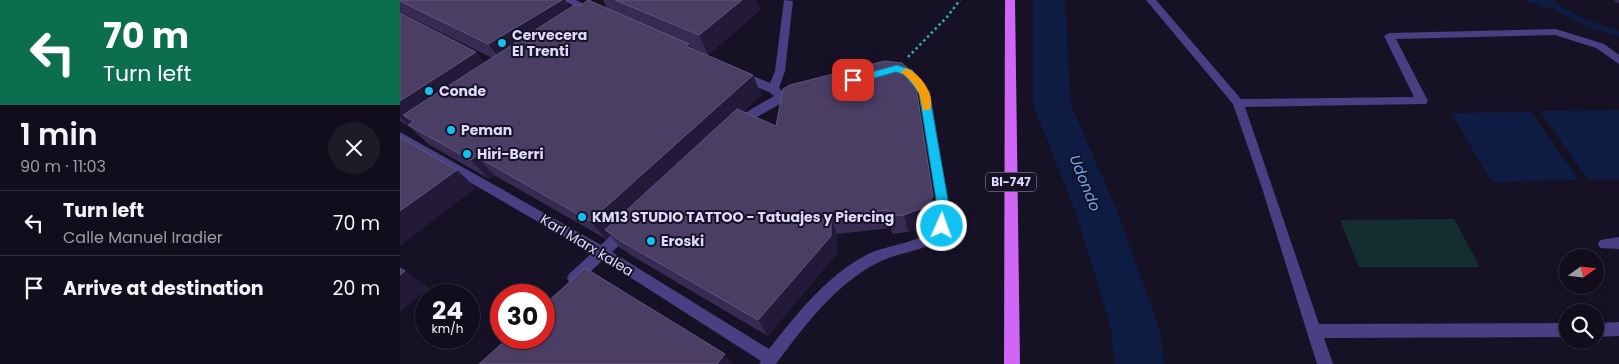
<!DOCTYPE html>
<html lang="en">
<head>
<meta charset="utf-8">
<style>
	body { margin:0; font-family:Poppins,sans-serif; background:#1e1b29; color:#f1f3f6; height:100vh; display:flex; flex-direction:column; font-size:19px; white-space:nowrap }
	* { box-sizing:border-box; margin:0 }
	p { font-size:16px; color:#9c9ca3 }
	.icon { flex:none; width:28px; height:28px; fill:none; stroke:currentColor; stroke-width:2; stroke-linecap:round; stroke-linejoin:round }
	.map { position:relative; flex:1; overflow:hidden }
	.sheet { display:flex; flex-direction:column; background:#110d1c; width:400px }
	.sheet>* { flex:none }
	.hud { background:#0b6e4f; color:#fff; overflow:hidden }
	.needle { width:32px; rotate:75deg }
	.buttons { position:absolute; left:1159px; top:249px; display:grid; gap:10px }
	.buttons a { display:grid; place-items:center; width:45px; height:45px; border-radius:50%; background:#110d1c; box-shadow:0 1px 4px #0004,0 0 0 1px #302d3b; font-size:25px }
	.speed { position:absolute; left:15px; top:284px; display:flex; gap:10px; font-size:25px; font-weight:700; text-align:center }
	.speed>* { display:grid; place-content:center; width:65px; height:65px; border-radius:50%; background:#110d1c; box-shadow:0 1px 4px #0004,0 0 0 1px #302d3b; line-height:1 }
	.speed small { font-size:12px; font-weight:400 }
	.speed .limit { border:8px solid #d22; background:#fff; color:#111 }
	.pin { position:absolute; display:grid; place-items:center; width:42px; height:42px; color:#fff; margin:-21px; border-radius:10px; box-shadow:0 2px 8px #0006 }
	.me { position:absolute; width:55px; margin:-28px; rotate:2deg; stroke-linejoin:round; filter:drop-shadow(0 0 4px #0008) }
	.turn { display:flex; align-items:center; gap:18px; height:105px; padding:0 20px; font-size:22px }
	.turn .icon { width:65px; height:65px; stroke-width:2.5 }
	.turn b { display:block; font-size:35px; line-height:42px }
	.round { display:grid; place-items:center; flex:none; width:52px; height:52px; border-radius:26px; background:#1e1b29 }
	.headline { display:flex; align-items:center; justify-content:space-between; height:85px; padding:0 20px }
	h1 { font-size:30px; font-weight:600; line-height:38px }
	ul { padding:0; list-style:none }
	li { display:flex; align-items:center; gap:15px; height:65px; padding:0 20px; border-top:1px solid #302d3b }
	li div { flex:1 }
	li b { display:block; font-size:19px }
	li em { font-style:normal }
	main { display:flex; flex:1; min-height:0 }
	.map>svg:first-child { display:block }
	.green { fill:#142d30 }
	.water { fill:#0e1b42 }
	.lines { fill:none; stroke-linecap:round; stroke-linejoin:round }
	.stream { stroke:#0e1b42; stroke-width:6 }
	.canal { fill:#0e1b42; fill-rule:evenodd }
	.river { fill:#0e1b42; fill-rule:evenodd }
	.path { stroke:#37abb2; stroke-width:2.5; stroke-dasharray:2.5 3; stroke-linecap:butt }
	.service { fill:#493f82; fill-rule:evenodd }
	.minor { fill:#493f82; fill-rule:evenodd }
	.primary { fill:#d066f6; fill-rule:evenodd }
	.wall { fill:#382b53 }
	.shaded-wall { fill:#231939 }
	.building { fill:#4a3e65; stroke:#61567d }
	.route { fill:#10c1f1; stroke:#0a7d9d }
	.slow { fill:#f59e0b }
	.poi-dot { fill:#10c1f1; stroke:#171126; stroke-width:2 }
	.labels { text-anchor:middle; stroke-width:4; stroke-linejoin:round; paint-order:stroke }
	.shield { fill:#171126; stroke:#a49cbc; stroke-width:1 }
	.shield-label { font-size:12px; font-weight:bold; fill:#e0d8fd }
	.poi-label { font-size:14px; font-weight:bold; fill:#e0d8fd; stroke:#171126; text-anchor:start }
	.street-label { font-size:14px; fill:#e0d8fd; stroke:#171126 }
	.water-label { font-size:15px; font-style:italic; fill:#6ca7f6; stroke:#171126 }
</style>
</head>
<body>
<main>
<section class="sheet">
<div class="hud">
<div class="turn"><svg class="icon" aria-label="left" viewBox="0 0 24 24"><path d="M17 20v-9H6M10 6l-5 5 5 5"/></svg><div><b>70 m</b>Turn left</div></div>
</div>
<div class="headline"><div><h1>1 min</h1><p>90 m · 11:03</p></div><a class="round"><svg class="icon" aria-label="close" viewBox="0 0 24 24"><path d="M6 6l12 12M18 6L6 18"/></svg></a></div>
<ul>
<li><svg class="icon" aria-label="left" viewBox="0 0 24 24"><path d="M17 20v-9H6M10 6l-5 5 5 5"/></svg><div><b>Turn left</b><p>Calle Manuel Iradier</p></div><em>70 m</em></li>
<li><svg class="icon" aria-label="arrive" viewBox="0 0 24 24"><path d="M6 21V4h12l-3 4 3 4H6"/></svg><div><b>Arrive at destination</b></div><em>20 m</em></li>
</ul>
</section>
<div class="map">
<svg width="1219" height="364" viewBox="0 0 1219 364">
	<rect width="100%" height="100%" fill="#171126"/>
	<path class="green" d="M1054 219 1080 267H959L940 220Z"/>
	<path class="water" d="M1219 110V179L1188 180 1140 111Z
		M1131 112 1179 180 1092 182 1051 113Z"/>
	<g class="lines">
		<path class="stream" d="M1130 0 1147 2 1184 22 1219 34"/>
		<path class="canal" d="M1137 0H1155L1156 2 1154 6 1147 8 1140 6Z"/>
		<path class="river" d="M633 0H665L671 105 718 213 760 331 764 364H714L712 331 676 213 633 105Z"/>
		<path class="path" d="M508 57 547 17 560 0"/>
		<path class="service" d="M746 0H756L841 99 1014 97 984 36 989 33 1156 29 1204 44 1219 55V64L1196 48 1155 35 996 39 1028 101 1026 104 845 107 919 324 1168 323V337L924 338 933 364H917L862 188 833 104Z
			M1219 237V249L1200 248 1198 244 1200 240Z
			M1219 322V336L1195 337V323Z"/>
		<path class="minor" d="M162 0H176L196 10 191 13 187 12Z
			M384 0 393 1 385 71 379 88 384 93 398 91 404 95 402 98 385 101 352 120 343 128H335L333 125C342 112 361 104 374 96L369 92 336 78 335 75 340 71 370 83 375 71Z
			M501 66 515 74 530 92 550 212C548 227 544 235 532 244 515 252 494 254 477 263 435 285 404 326 376 364H359L361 361 203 260 179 282 174 284 169 282 167 278 169 274 192 253 0 142V132L201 245C209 238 221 221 233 225L235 229 233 233 212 252 369 349C397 314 427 275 468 254 485 245 528 243 536 223 537 220 537 215 538 212L519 93C512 83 503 78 496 70L497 67Z"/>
		<path class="primary" d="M605 0H615L620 364H604Z"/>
	</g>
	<path class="wall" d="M0 0H165L170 8 180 6 207 8 203 0H356L360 10 308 55 291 47 292 49 353 75 361 95 343 112 536 215 530 224 508 232 492 234 491 228 437 234V253L368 336 229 254 226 251 220 248 210 235 206 239 94 175 89 179 28 144 10 127 0 121V13L85 62 92 58 0 12Z
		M1215 0H1219V3L1214 2Z"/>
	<path class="shaded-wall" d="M162 0H165L177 18 104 64 88 44Z
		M342 0H356L360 10 308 55 299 35Z
		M289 44 299 63 286 46Z
		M76 52 92 71 14 121 3 115 13 125H8L0 117V101Z
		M353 75 361 95 212 234 205 230 210 235 206 239 190 221Z
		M76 156 94 175 89 179 71 160Z
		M57 170 76 188 0 246V211Z
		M533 196 536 215 530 224 508 232 504 215Z
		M431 216 437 234V253L368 336 358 320Z
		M5 271 29 288 0 312V275Z
		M325 354 333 364H317Z"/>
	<path class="building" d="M0 0H162L88 44 0 1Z
		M188 0 289 44 286 46 353 75 190 221 76 156 71 160 8 125 14 121 3 115 176 4 180 6Z
		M215 0H342L299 35Z
		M0 13 76 52 0 101Z
		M485 61 502 63 514 74 533 196 527 206 504 215 488 216V210L431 216V236L358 320 214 237 215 236 205 230 337 109 376 126 383 89 390 85Z
		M0 137 57 170 0 211Z
		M0 268 5 271 0 275Z
		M185 268 325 354 317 364H79L108 338H144V305Z"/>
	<path class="route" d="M497 65 512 70 529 92 550 212 546 230H537L536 226 538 212 519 93 505 75 496 72 453 84 448 80 450 78Z"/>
	<path class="slow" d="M506 68C520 73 536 95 530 110H523L519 93 512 82 501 72Z"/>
	<g class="poi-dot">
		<circle cx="102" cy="43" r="5"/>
		<circle cx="29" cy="91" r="5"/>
		<circle cx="51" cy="130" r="5"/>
		<circle cx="67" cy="154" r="5"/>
		<circle cx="182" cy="217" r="5"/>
		<circle cx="251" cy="241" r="5"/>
	</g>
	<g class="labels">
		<rect class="shield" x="586" y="172.5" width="50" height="19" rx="4"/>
		<g class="shield-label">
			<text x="611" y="186">BI-747</text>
		</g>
		<g class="poi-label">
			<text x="112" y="40">Cervecera<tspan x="112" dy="16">El Trenti</tspan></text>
			<text x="39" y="96">Conde</text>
			<text x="61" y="135">Peman</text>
			<text x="77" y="159">Hiri-Berri</text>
			<text x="192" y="222">KM13 STUDIO TATTOO - Tatuajes y Piercing</text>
			<text x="261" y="246">Eroski</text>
		</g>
		<g class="street-label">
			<text transform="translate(187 245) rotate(31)" y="5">Karl Marx kalea</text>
		</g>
		<g class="water-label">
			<text transform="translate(685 183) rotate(68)" y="5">Udondo</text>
		</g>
	</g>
</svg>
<div class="buttons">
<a><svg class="needle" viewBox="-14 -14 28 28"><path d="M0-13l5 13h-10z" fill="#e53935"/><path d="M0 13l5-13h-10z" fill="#9c9ca3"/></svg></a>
<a><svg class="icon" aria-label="search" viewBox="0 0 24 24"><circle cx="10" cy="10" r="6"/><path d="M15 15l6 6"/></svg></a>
</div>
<div class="speed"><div>24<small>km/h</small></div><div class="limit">30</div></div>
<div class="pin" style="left:453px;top:80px;background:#d93025"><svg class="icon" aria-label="arrive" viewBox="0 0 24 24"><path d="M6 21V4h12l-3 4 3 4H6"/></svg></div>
<svg class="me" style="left:542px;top:226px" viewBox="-20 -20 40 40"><circle r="17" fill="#10c1f1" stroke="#fff" stroke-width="3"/><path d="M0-11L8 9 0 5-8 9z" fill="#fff"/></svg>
</div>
</main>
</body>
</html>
